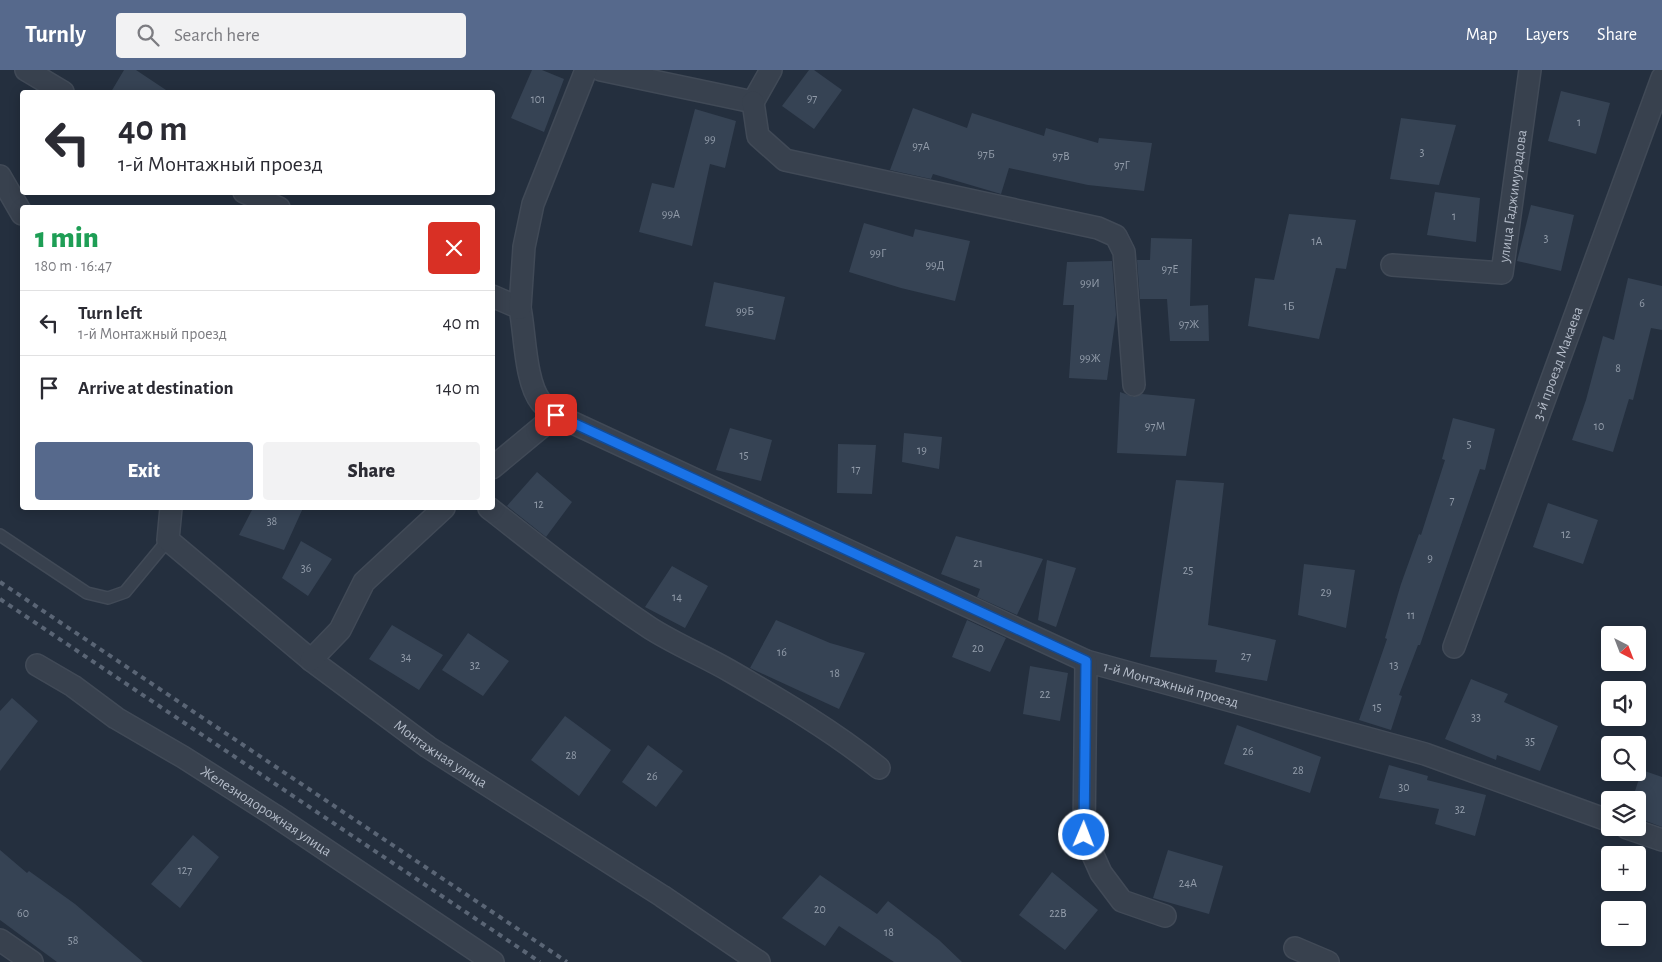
<!DOCTYPE html>
<html lang="en">
<head>
<meta charset="utf-8">
<style>
	body { margin:0; font-family:"Alegreya Sans",sans-serif; background:#f2f2f3; color:#2b2b33; height:100vh; display:flex; flex-direction:column; font-size:19px; white-space:nowrap }
	* { box-sizing:border-box; margin:0 }
	p { font-size:16px; color:#7c7c81 }
	.icon { flex:none; width:28px; height:28px; fill:none; stroke:currentColor; stroke-width:2; stroke-linecap:round; stroke-linejoin:round }
	.map { position:relative; flex:1; overflow:hidden }
	.side { position:absolute; left:20px; top:135px; width:475px; height:305px; display:flex; flex-direction:column; background:#fff; border-radius:5px; box-shadow:0 2px 12px #0003 }
	.side>* { flex:none }
	.hud { position:absolute; left:20px; top:20px; width:475px; height:105px; border-radius:5px; box-shadow:0 2px 12px #0003; background:#fff; color:#2b2b33; overflow:hidden }
	.needle { width:32px; rotate:138deg }
	.tools { position:absolute; left:1601px; top:556px; display:grid; gap:10px }
	.tools a { display:grid; place-items:center; width:45px; height:45px; border-radius:5px; background:#fff; box-shadow:0 2px 12px #0003; font-size:25px }
	.pin { position:absolute; display:grid; place-items:center; width:42px; height:42px; color:#fff; margin:-21px; border-radius:10px; box-shadow:0 2px 8px #0006 }
	.me { position:absolute; width:55px; margin:-28px; rotate:1deg; stroke-linejoin:round; filter:drop-shadow(0 0 4px #0008) }
	.turn { display:flex; align-items:center; gap:18px; height:105px; padding:0 15px; font-size:22px }
	.turn .icon { width:65px; height:65px; stroke-width:2.5 }
	.turn b { display:block; font-size:35px; line-height:42px }
	.round { display:grid; place-items:center; flex:none; width:52px; height:52px; border-radius:5px; background:#f2f2f3 }
	.overview { display:flex; align-items:center; justify-content:space-between; height:85px; padding:0 15px }
	h1 { font-size:30px; font-weight:800; line-height:38px; color:#1e9e55 }
	.cta { display:flex; gap:10px; margin-top:auto; padding:10px 15px }
	.cta a { flex:1; height:58px; border-radius:5px; background:#56698c; color:#fff; font-size:20px; font-weight:800; line-height:58px; text-align:center }
	.cta a+a { background:#f2f2f3; color:#2b2b33 }
	ul { padding:0; list-style:none }
	li { display:flex; align-items:center; gap:15px; height:65px; padding:0 15px; border-top:1px solid #e1e1e2 }
	li div { flex:1 }
	li b { display:block; font-size:19px }
	li em { font-style:normal }
	header { display:flex; align-items:center; gap:30px; box-sizing:border-box; height:70px; padding:0 25px; background:#56698c; color:#fff }
	header strong { font-size:24px }
	nav { display:flex; gap:28px; margin-inline-start:auto; font-size:18px }
	.search { width:350px; height:45px; background:#f2f2f3; display:flex; align-items:center; gap:12px; box-sizing:border-box; padding:0 18px; border-radius:5px; color:#7c7c81; font-size:19px }
	.map>svg:first-child { display:block }
	.building { fill:#364354 }
	.lines { fill:none; stroke-linecap:round; stroke-linejoin:round }
	.service-casing { stroke:#414a57; stroke-width:14 }
	.minor-casing { stroke:#414a57; stroke-width:24 }
	.service { stroke:#38414e; stroke-width:11 }
	.minor { stroke:#38414e; stroke-width:21 }
	.rail { stroke:#5a6575; stroke-width:4; stroke-dasharray:5 5; stroke-linecap:butt }
	.route-casing { stroke:#114b97; stroke-width:12 }
	.route { stroke:#1a73e8; stroke-width:9 }
	.labels { text-anchor:middle; stroke-width:5; stroke-linejoin:round; paint-order:stroke }
	.number-label { font-size:12px; fill:#929caa }
	.street-label { font-size:15px; fill:#b4bcc9; stroke:#1d2633 }
</style>
</head>
<body>
<header>
<strong>Turnly</strong>
<div class="search"><svg class="icon" aria-label="search" viewBox="0 0 24 24"><circle cx="10" cy="10" r="6"/><path d="M15 15l6 6"/></svg>Search here</div>
<nav><a>Map</a><a>Layers</a><a>Share</a></nav>
</header>
<div class="map">
<svg width="1662" height="892" viewBox="0 0 1662 892">
	<rect width="100%" height="100%" fill="#242f3e"/>
	<path class="building" d="M124 0H136L169 22H111Z
		M532 0H542L564 9 544 62 511 48Z
		M809 0H814L842 20 814 59 782 36Z
		M1561 21 1610 33 1596 84 1548 71Z
		M913 38 967 58 972 43 1044 66 1046 58 1098 73 1099 68 1152 73 1144 121 1088 115 1009 98 1001 124 933 104 931 109 890 100Z
		M695 39 736 51 725 98 710 94 692 176 639 162 652 113 674 118Z
		M1401 48 1456 55 1439 115 1390 109Z
		M1435 122 1480 128 1476 172 1427 165Z
		M1531 135 1574 145 1561 201 1517 191Z
		M1289 144 1356 150 1346 199 1336 198 1319 269 1248 256 1255 208 1274 210Z
		M864 153 913 167 915 159 970 171 955 231 901 218 849 202Z
		M1151 168 1192 169 1190 236 1208 235 1209 271H1170L1167 229H1140L1137 190H1150Z
		M1112 191 1116 245 1107 310 1069 308 1074 235H1063L1067 192Z
		M1628 208 1662 216V260L1651 258 1633 330 1629 329 1613 382 1572 370 1586 330 1603 266 1614 270Z
		M714 212 785 227 775 270 705 256Z
		M1120 322 1134 327 1142 324 1195 329 1186 386 1117 383Z
		M1453 348 1495 359 1485 400 1480 399 1420 575H1418L1399 625 1402 626 1391 660 1359 650 1387 569 1385 568 1401 514 1419 464 1421 465 1445 390 1442 389Z
		M730 358 772 370 761 411 716 400Z
		M904 363 942 367 939 399 902 392Z
		M838 374 876 375 872 424 837 423Z
		M537 402 572 432 546 467 507 436Z
		M1176 410 1224 413 1208 555 1276 570 1267 611 1215 602 1217 590 1150 587Z
		M1548 433 1598 450 1583 494 1533 477Z
		M253 438H303L284 480 239 465Z
		M956 466 1043 489 1017 545 977 527 980 519 941 504Z
		M301 471 332 489 308 526 282 508Z
		M1047 490 1076 498 1056 557 1038 550Z
		M1304 494 1355 500 1346 558 1298 545Z
		M672 496 708 516 685 558 645 537Z
		M776 550 830 573 865 583 839 639 750 598Z
		M967 550 1006 568 990 602 952 587Z
		M392 555 443 585 419 620 369 589Z
		M468 563 509 591 483 626 442 600Z
		M1030 596 1068 603 1060 651 1023 644Z
		M1471 609 1508 624 1504 632 1558 656 1540 701 1497 685 1496 690 1445 669Z
		M12 628 38 651 0 701V641Z
		M565 646 611 680 579 726 531 690Z
		M1237 655 1321 687 1310 723 1224 694Z
		M648 675 683 701 656 737 622 712Z
		M1389 695 1428 706 1427 710 1486 725 1475 766 1435 754 1439 739 1379 728Z
		M1642 700 1662 707V757L1638 748V730H1632Z
		M193 765 219 787 180 838 151 814Z
		M0 780 27 803 29 801 75 834 143 892H57L0 850Z
		M1168 780 1223 796 1209 844 1153 828Z
		M1052 802 1098 840 1065 880 1019 845Z
		M820 805 877 844 888 831 939 870 962 892H894L839 856 825 876 782 848Z"/>
	<g class="lines">
		<g class="service-casing">
			<path id="service" d="M0 465 87 523 108 528 125 522 168 470"/>
		</g>
		<g class="minor-casing">
			<g id="minor">
				<path d="M26 0 63 22"/>
				<path d="M601 0 753 32 771 0"/>
				<path d="M753 32 758 66 785 90 1098 158 1116 166 1124 182 1134 315"/>
				<path d="M0 106 22 144"/>
				<path d="M244 122 279 138"/>
				<path id="s1" d="M1392 195 1502 203 1530 0"/>
				<path id="s2" d="M492 226 520 238C525 262 525 313 541 332 545 337 551 341 556 345L1086 591 1425 684 1610 751"/>
				<path d="M520 238 524 177 533 134 586 0"/>
				<path d="M492 398 556 345"/>
				<path id="s3" d="M171 438 168 470 311 590 428 677 662 826 759 892"/>
				<path d="M489 438C541 479 594 521 650 558 675 574 704 586 730 601 782 631 833 661 879 698"/>
				<path id="s4" d="M1454 577 1662 8"/>
				<path d="M311 590 340 560 364 512 444 438"/>
				<path d="M1086 591 1084 765 1101 803 1122 831 1165 846"/>
				<path id="s5" d="M37 595 73 616 116 648 183 687 274 745 493 892"/>
				<path d="M1627 758 1662 770"/>
				<path d="M0 870 32 892"/>
				<path d="M1295 878 1328 892"/>
			</g>
		</g>
		<use href="#service" class="service"/>
		<use href="#minor" class="minor"/>
		<path class="rail" d="M0 512 567 892
			M0 529 540 892"/>
	</g>
	<g class="lines">
		<g class="route-casing">
			<path id="route" d="M556 345 1086 591 1084 765"/>
		</g>
		<use href="#route" class="route"/>
	</g>
	<g class="labels">
		<g class="number-label">
			<text x="812" y="32">97</text>
			<text x="538" y="33">101</text>
			<text x="1579" y="56">1</text>
			<text x="710" y="73">99</text>
			<text x="921" y="80">97А</text>
			<text x="1422" y="86">3</text>
			<text x="986" y="88">97Б</text>
			<text x="1061" y="90">97В</text>
			<text x="1122" y="99">97Г</text>
			<text x="671" y="148">99А</text>
			<text x="1454" y="150">1</text>
			<text x="1546" y="172">3</text>
			<text x="1317" y="175">1А</text>
			<text x="878" y="187">99Г</text>
			<text x="935" y="199">99Д</text>
			<text x="1170" y="203">97Е</text>
			<text x="1090" y="217">99И</text>
			<text x="1642" y="237">6</text>
			<text x="1289" y="240">1Б</text>
			<text x="745" y="245">99Б</text>
			<text x="1189" y="258">97Ж</text>
			<text x="1090" y="292">99Ж</text>
			<text x="1618" y="302">8</text>
			<text x="1155" y="360">97М</text>
			<text x="1599" y="360">10</text>
			<text x="1469" y="378">5</text>
			<text x="922" y="384">19</text>
			<text x="744" y="389">15</text>
			<text x="856" y="403">17</text>
			<text x="1452" y="434">7</text>
			<text x="539" y="438">12</text>
			<text x="272" y="455">38</text>
			<text x="1566" y="468">12</text>
			<text x="1430" y="492">9</text>
			<text x="978" y="497">21</text>
			<text x="306" y="502">36</text>
			<text x="1188" y="504">25</text>
			<text x="1326" y="526">29</text>
			<text x="677" y="531">14</text>
			<text x="1411" y="549">11</text>
			<text x="978" y="582">20</text>
			<text x="782" y="586">16</text>
			<text x="1246" y="590">27</text>
			<text x="406" y="591">34</text>
			<text x="475" y="599">32</text>
			<text x="1394" y="599">13</text>
			<text x="835" y="607">18</text>
			<text x="1045" y="628">22</text>
			<text x="1377" y="641">15</text>
			<text x="1476" y="651">33</text>
			<text x="1530" y="675">35</text>
			<text x="1248" y="685">26</text>
			<text x="571" y="689">28</text>
			<text x="1298" y="704">28</text>
			<text x="652" y="710">26</text>
			<text x="1404" y="721">30</text>
			<text x="1460" y="743">32</text>
			<text x="185" y="804">127</text>
			<text x="1188" y="817">24А</text>
			<text x="820" y="843">20</text>
			<text x="23" y="847">60</text>
			<text x="1058" y="847">22В</text>
			<text x="889" y="866">18</text>
			<text x="73" y="874">58</text>
		</g>
		<g class="street-label">
			<text dy="5" stroke="none"><textPath href="#s1" startOffset="188">улица Гаджимурадова</textPath></text>
			<text dy="5" stroke="none"><textPath href="#s4" startOffset="302">3-й проезд Макаева</textPath></text>
			<text dy="5" stroke="none"><textPath href="#s2" startOffset="820">1-й Монтажный проезд</textPath></text>
			<text dy="5" stroke="none"><textPath href="#s3" startOffset="379">Монтажная улица</textPath></text>
			<text dy="5" stroke="none"><textPath href="#s5" startOffset="272">Железнодорожная улица</textPath></text>
		</g>
	</g>
</svg>
<div class="tools">
<a><svg class="needle" viewBox="-14 -14 28 28"><path d="M0-13l5 13h-10z" fill="#e53935"/><path d="M0 13l5-13h-10z" fill="#7c7c81"/></svg></a>
<a><svg class="icon" aria-label="sound" viewBox="0 0 24 24"><path d="M4 9h4l5-4v14l-5-4H4zM17 9q2 3 0 6"/></svg></a>
<a><svg class="icon" aria-label="search" viewBox="0 0 24 24"><circle cx="10" cy="10" r="6"/><path d="M15 15l6 6"/></svg></a>
<a><svg class="icon" aria-label="layers" viewBox="0 0 24 24"><path d="M12 4l9 5-9 5-9-5zM3 14l9 5 9-5"/></svg></a>
<a>+</a>
<a>−</a>
</div>
<div class="pin" style="left:556px;top:345px;background:#d93025"><svg class="icon" aria-label="arrive" viewBox="0 0 24 24"><path d="M6 21V4h12l-3 4 3 4H6"/></svg></div>
<svg class="me" style="left:1084px;top:765px" viewBox="-20 -20 40 40"><circle r="17" fill="#1a73e8" stroke="#fff" stroke-width="3"/><path d="M0-11L8 9 0 5-8 9z" fill="#fff"/></svg>
<div class="hud">
<div class="turn"><svg class="icon" aria-label="left" viewBox="0 0 24 24"><path d="M17 20v-9H6M10 6l-5 5 5 5"/></svg><div><b>40 m</b>1-й Монтажный проезд</div></div>
</div>
<section class="side">
<div class="overview"><div><h1>1 min</h1><p>180 m · 16:47</p></div><a class="round" style="background:#d93025;color:#fff"><svg class="icon" aria-label="close" viewBox="0 0 24 24"><path d="M6 6l12 12M18 6L6 18"/></svg></a></div>
<ul>
<li><svg class="icon" aria-label="left" viewBox="0 0 24 24"><path d="M17 20v-9H6M10 6l-5 5 5 5"/></svg><div><b>Turn left</b><p>1-й Монтажный проезд</p></div><em>40 m</em></li>
<li><svg class="icon" aria-label="arrive" viewBox="0 0 24 24"><path d="M6 21V4h12l-3 4 3 4H6"/></svg><div><b>Arrive at destination</b></div><em>140 m</em></li>
</ul>
<div class="cta"><a>Exit</a><a>Share</a></div>
</section>
</div>
</body>
</html>
